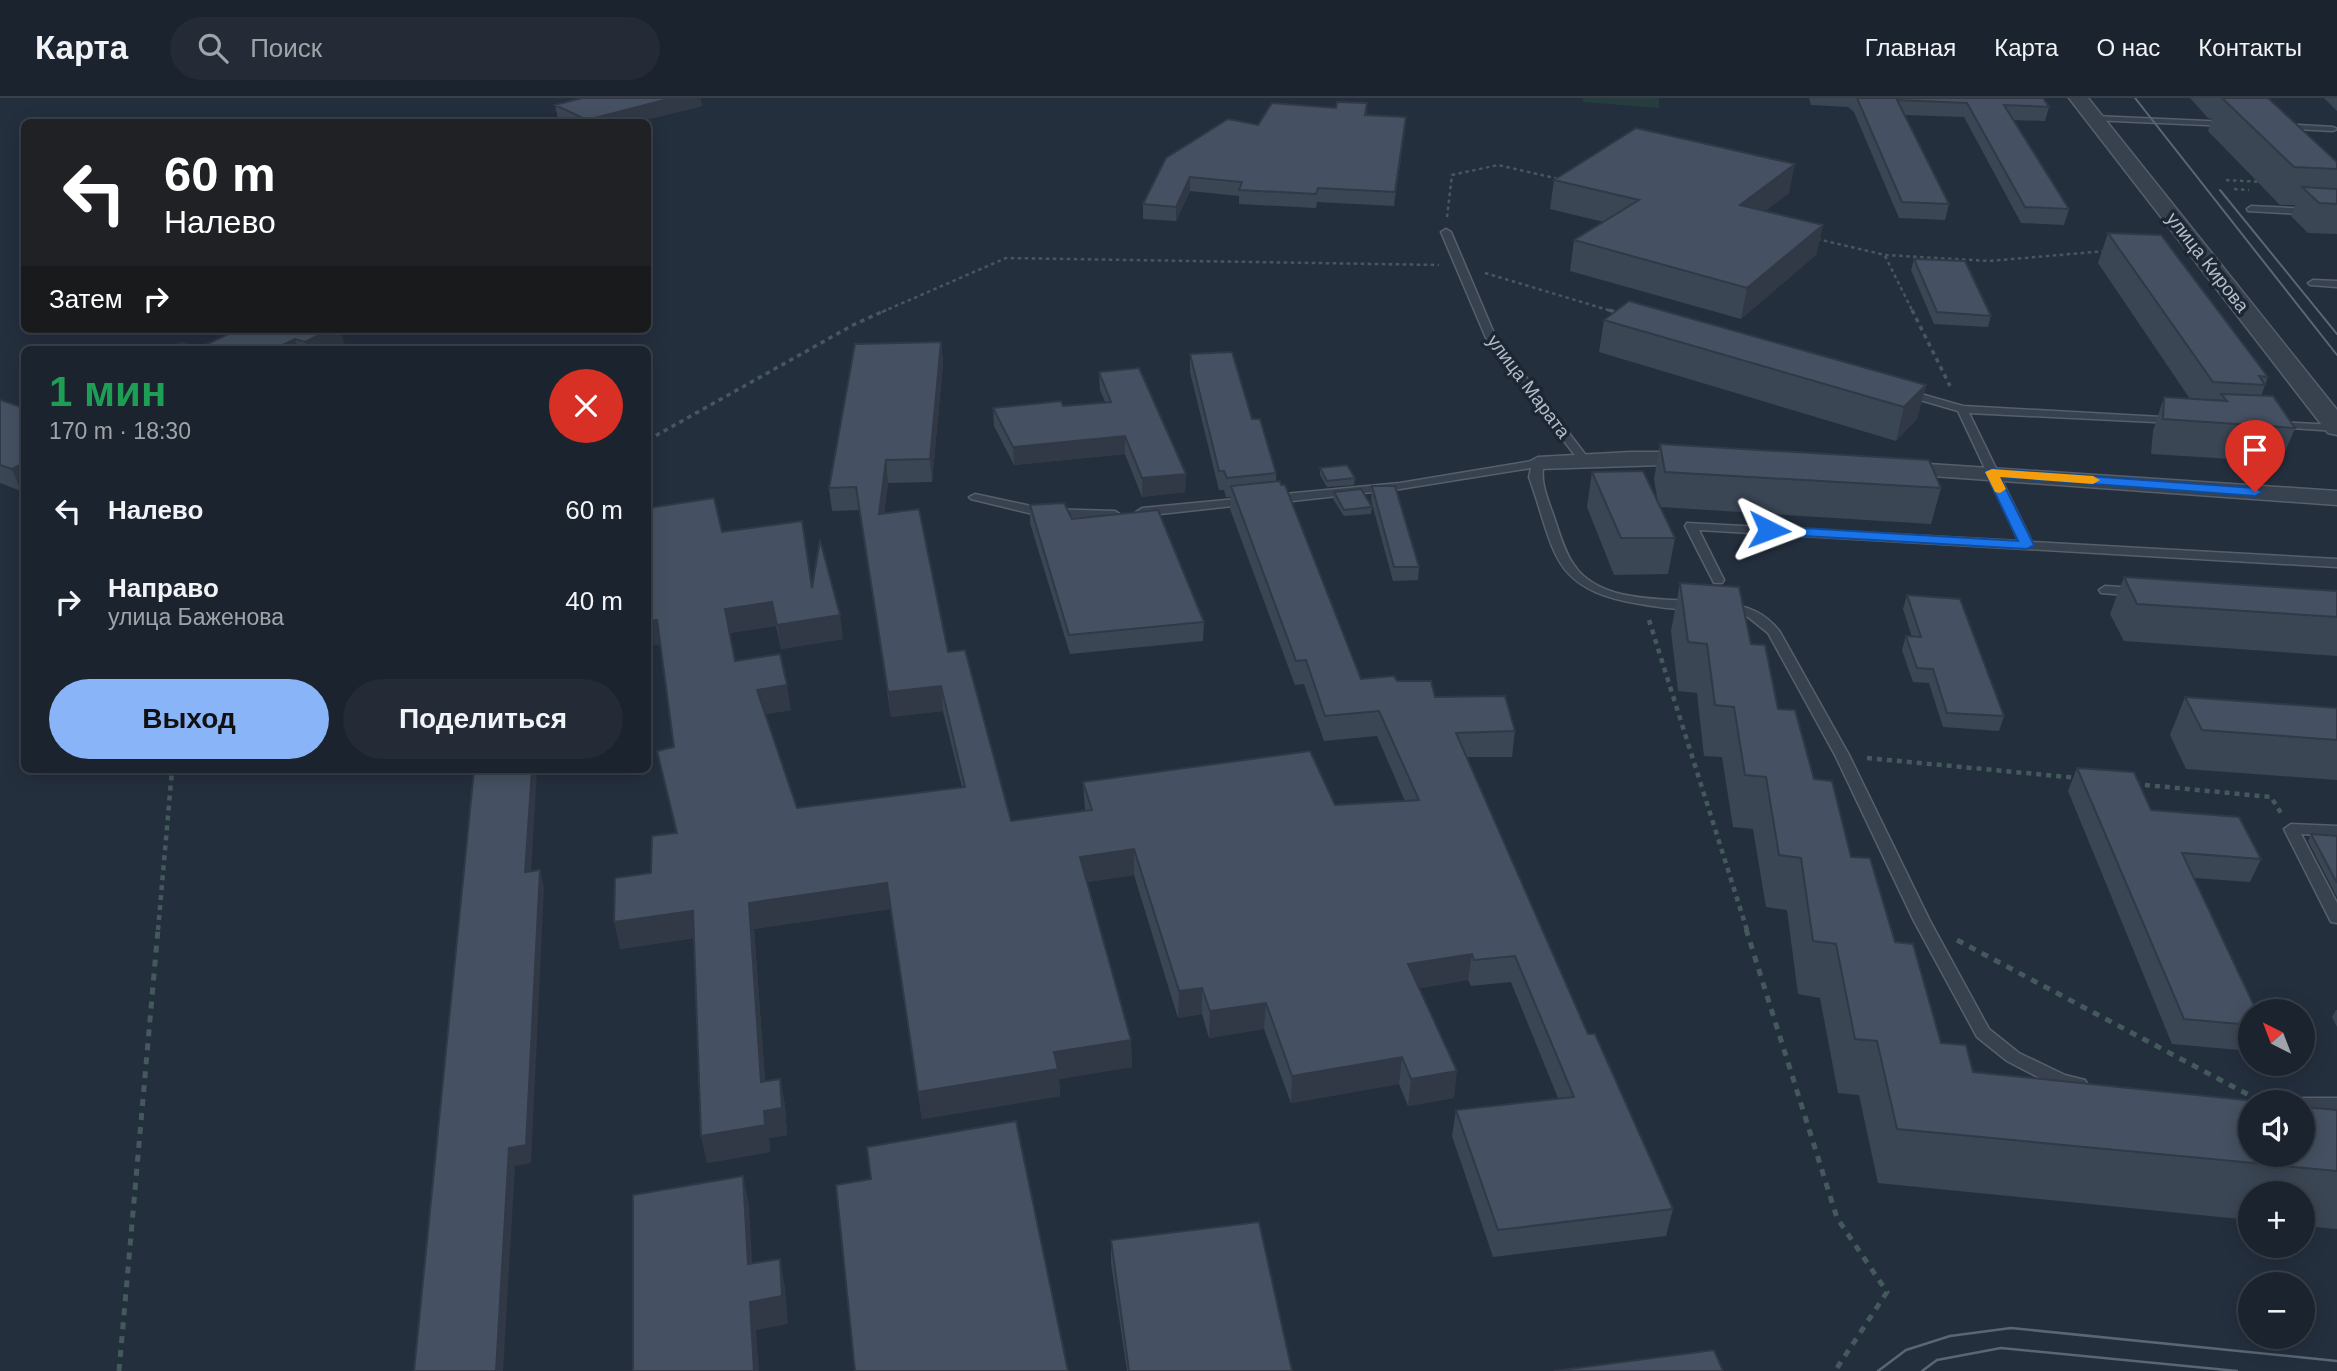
<!DOCTYPE html>
<html lang="ru">
<head>
<meta charset="utf-8">
<style>
	body { margin:0; font-family:Helvetica,sans-serif; background:#242b36; color:#f1f3f6; height:100vh; display:flex; flex-direction:column; font-size:26px; white-space:nowrap }
	* { box-sizing:border-box; margin:0 }
	p { font-size:23px; color:#a0a4aa }
	.icon { flex:none; width:38px; height:38px; fill:none; stroke:currentColor; stroke-width:2; stroke-linecap:round; stroke-linejoin:round }
	.map { position:relative; flex:1; overflow:hidden }
	.details { position:absolute; left:21px; top:248px; width:630px; height:427px; display:flex; flex-direction:column; background:#1b232e; border-radius:10px; box-shadow:0 4px 18px #0003,0 0 0 2px #39404a }
	.details>* { flex:none }
	.top-card { position:absolute; left:21px; top:21px; width:630px; height:214px; border-radius:10px; box-shadow:0 4px 18px #0003,0 0 0 2px #39404a; background:#202124; color:#fff; overflow:hidden }
	.needle { width:46px; rotate:318deg }
	.fabs { position:absolute; left:2238px; top:901px; display:grid; gap:14px }
	.fabs a { display:grid; place-items:center; width:77px; height:77px; border-radius:50%; background:#1b232e; box-shadow:0 4px 18px #0003,0 0 0 2px #39404a; font-size:35px }
	.pin { position:absolute; display:grid; place-items:center; width:60px; height:60px; color:#fff; margin:-72px -30px; border-radius:50% 50% 50% 0; rotate:-45deg; box-shadow:0 0 7px #0007 }
	.pin .icon { rotate:45deg }
	.me { position:absolute; width:77px; margin:-38px; rotate:93deg; stroke-linejoin:round; filter:drop-shadow(0 0 5px #0008) }
	.turn { display:flex; align-items:center; gap:24px; height:147px; padding:0 28px; font-size:32px }
	.turn .icon { width:91px; height:91px; stroke-width:2.5 }
	.turn b { display:block; font-size:49px; line-height:60px }
	.then { display:flex; align-items:center; height:66px; padding:0 28px; background:#0003; gap:14px; font-size:26px }
	.round { display:grid; place-items:center; flex:none; width:74px; height:74px; border-radius:37px; background:#242b36 }
	.summary { display:flex; align-items:center; justify-content:space-between; height:119px; padding:0 28px }
	h1 { font-size:42px; font-weight:800; line-height:52px; color:#1e9e55 }
	.button { display:flex; gap:14px; margin-top:auto; padding:14px 28px }
	.button a { flex:1; height:80px; border-radius:42px; background:#8ab4f8; color:#111; font-size:28px; font-weight:800; line-height:80px; text-align:center }
	.button a+a { background:#242b36; color:#f1f3f6 }
	ul { padding:0; list-style:none }
	li { display:flex; align-items:center; gap:21px; height:91px; padding:0 28px }
	li div { flex:1 }
	li b { display:block; font-size:26px }
	li em { font-style:normal }
	header { display:flex; align-items:center; gap:42px; box-sizing:border-box; height:98px; padding:0 35px; background:#1b232e; border-bottom:2px solid #39404a }
	header strong { font-size:33px }
	nav { display:flex; gap:38px; margin-inline-start:auto; font-size:24px }
	.search { width:490px; height:63px; background:#242b36; display:flex; align-items:center; gap:18px; box-sizing:border-box; padding:0 24px; border-radius:38px; color:#a0a4aa; font-size:26px }
	.map>svg:first-child { display:block }
	.green { fill:#263c3f }
	.lines { fill:none; stroke-linecap:round; stroke-linejoin:round }
	.service-casing { stroke:#565f6c; stroke-width:3 }
	.minor-casing { stroke:#565f6c; stroke-width:3 }
	.tertiary-casing { stroke:#565f6c; stroke-width:3 }
	.path-far3 { stroke:#44595c; stroke-width:2.5; stroke-dasharray:3.5 3.5; stroke-linecap:butt }
	.path-far2 { stroke:#44595c; stroke-width:3.5; stroke-dasharray:4.5 4.5; stroke-linecap:butt }
	.path-far1 { stroke:#44595c; stroke-width:4.5; stroke-dasharray:5 5; stroke-linecap:butt }
	.path { stroke:#44595c; stroke-width:5; stroke-dasharray:7 7; stroke-linecap:butt }
	.service { fill:#38414e; fill-rule:evenodd }
	.minor { fill:#38414e; fill-rule:evenodd }
	.tertiary { fill:#38414e; fill-rule:evenodd }
	.tram-far1 { stroke:#5a6575; stroke-width:2 }
	.tram { stroke:#5a6575; stroke-width:2.5 }
	.wall { fill:#3b4654 }
	.shaded-wall { fill:#303945 }
	.building { fill:#455162; stroke:#303945; stroke-width:2 }
	.route { fill:#1a73e8; stroke:#114b97; stroke-width:2 }
	.slow { fill:#f59e0b }
	.labels { text-anchor:middle; stroke-width:7; stroke-linejoin:round; paint-order:stroke }
	.far-street-label { font-size:19px; fill:#b4bcc9; stroke:#1d2633 }
</style>
</head>
<body>
<header>
<strong>Карта</strong>
<div class="search"><svg class="icon" aria-label="search" viewBox="0 0 24 24"><circle cx="10" cy="10" r="6"/><path d="M15 15l6 6"/></svg>Поиск</div>
<nav><a>Главная</a><a>Карта</a><a>О нас</a><a>Контакты</a></nav>
</header>
<div class="map">
<svg width="2337" height="1273" viewBox="0 0 2337 1273">
	<rect width="100%" height="100%" fill="#242f3e"/>
	<path class="green" d="M1583 0H1659V10L1583 4Z"/>
	<g class="lines">
		<g class="service-casing">
			<path id="service" d="M2094 18 2229 24 2233 26 2229 28 2091 22V18Z
				M2281 26 2333 29 2337 31 2333 33 2278 30 2277 28Z
				M2251 108 2337 112V118L2248 113 2247 111Z
				M1446 131 1451 134 1496 240 1588 360V364H1580L1486 240 1441 134Z
				M2313 182 2337 183V189L2310 187 2308 185Z
				M1907 292 1963 308 2179 320 2180 322 2175 325 1969 315 2032 444 2337 461V469L1699 432 1724 482 1722 485H1714L1685 428 1687 425 2019 443 1958 313 1903 297 1902 295Z
				M2276 324 2337 327V333L2272 329 2271 327Z
				M1538 362 1544 365C1539 385 1549 403 1555 422 1560 437 1565 455 1574 467 1598 503 1657 501 1695 503L1699 504 1701 507 1699 510C1681 513 1658 509 1640 506 1549 491 1556 454 1529 379L1531 370 1400 391 1274 405 1268 401 1274 397 1400 385Z
				M975 396 1045 411 1115 413 1121 417 1115 421 1045 419 971 401 969 399Z
				M1247 400 1253 404 1251 406 1142 418 1136 414 1142 410Z
				M2105 488 2137 490 2143 494 2137 498 2101 495 2099 492Z
				M1725 505C1748 508 1766 515 1780 534L1849 657 1930 823 1989 931 2019 955 2065 977 2085 982 2088 987 2085 992 2079 994 2055 988 2007 963 1977 939 1914 823 1835 657 1768 535 1748 519 1720 512 1719 509 1720 506Z
				M2291 726 2337 728V738L2301 736 2337 805V825L2331 824 2329 820 2284 731Z
				M2303 1000H2337V1014H2303V1004H2296Z"/>
		</g>
		<g class="minor-casing">
			<path id="minor" d="M1631 354H1693L1704 360 1693 366 1538 371 1527 365 1538 359Z
				M1899 364 2337 393V407L1891 375 1888 370Z"/>
		</g>
		<g class="tertiary-casing">
			<path id="tertiary" d="M2069 0H2088L2337 312V337L2328 335Z"/>
		</g>
		<path class="path-far3" d="M2226 82 2263 84
			M2234 91 2249 92
			M1447 119 1452 77 1498 67 1559 81
			M1817 141 1885 157 1989 163 2106 153
			M1885 158 1913 214
			M1485 175 1615 214
			M882 214 1006 160 1439 167"/>
		<path class="path-far2" d="M1609 212 1618 215
			M1912 212 1950 288
			M648 342 853 227 886 212"/>
		<path class="path-far1" d="M1649 522 1747 832
			M1867 660 2078 680
			M2135 686 2271 699 2281 715
			M158 832 172 672"/>
		<path class="path" d="M1746 831 1837 1120 1887 1194 1835 1273
			M1957 842 2262 1004
			M119 1273 158 831"/>
		<use href="#service" class="service"/>
		<use href="#minor" class="minor"/>
		<use href="#tertiary" class="tertiary"/>
		<path class="tram-far1" d="M2135 0 2337 257
			M2220 92 2337 236"/>
		<path class="tram" d="M1878 1273 1906 1252 1950 1238 2011 1230 2337 1263
			M1922 1273 1937 1262 2001 1250 2237 1273"/>
	</g>
	<path class="wall" d="M582 0H700L702 8 637 24H564L558 21 555 7Z
		M1809 0H2043L2049 9 2045 23 2013 22 2069 111 2064 127 2021 125 1964 19 1905 17 1949 106 1945 122 1899 120 1854 14 1848 9 1811 7Z
		M2190 0H2268L2337 64V136L2308 135 2291 118 2295 107H2280L2208 33 2212 21 2208 20Z
		M2324 0H2337V13Z
		M1367 5V17L1405 32 1394 108 1317 104 1316 110 1239 106V98L1190 93 1176 123 1143 121V106L1258 27 1336 10Z
		M1554 82 1789 95 1765 113 1823 127 1816 157 1741 221 1570 173 1574 142 1604 124 1550 111Z
		M2108 135 2268 279 2261 298 2295 330 2281 364 2151 356 2153 333 2164 299 2190 301 2098 165Z
		M1914 161 1991 218 1988 229 1934 226 1911 172Z
		M1604 222 1926 287 1917 321 1896 343 1599 254Z
		M239 231 345 247 334 252H165L199 250Z
		M941 244 943 265 932 384 888 385 884 415 948 554 1011 723 1085 712 1083 684 1335 707 1405 703 1377 638 1324 643 1304 586 1295 587 1230 411 1231 399H1226L1224 392H1219L1190 274V256L1252 321 1276 375V384L1361 581 1397 583 1515 633 1512 659H1467L1588 936 1673 1111 1666 1138 1493 1159 1452 1038 1456 1012 1558 1000 1511 884 1471 888 1468 882 1419 890 1454 1000 1408 1008 1399 986 1291 1005 1264 931 1209 940 1202 916 1178 920 1134 777 1087 784 1131 942 1132 969 1059 981 1060 998 922 1021 890 811 754 831 765 983 780 981 785 1008 787 1037 769 1040 770 1054 707 1065 694 840 620 851 651 775 676 735 657 653 674 649 660 546 652 547 648 527V410L722 434 812 490 843 541 781 551 776 528 729 535 735 563 791 612 765 616 797 710 962 689 943 613 891 619 859 412 832 413 829 390Z
		M1099 274 1186 376 1185 394 1142 399 1125 356 1014 367 994 328 993 310 1063 308 1105 304 1100 292Z
		M0 302 24 310V391L21 393 0 385Z
		M1660 346 1941 390 1931 426 1660 409 1675 440 1668 476 1614 477 1587 409 1592 374 1658 405 1654 381Z
		M1320 370 1355 380 1354 387 1327 389 1320 377Z
		M1372 388 1419 469 1418 482 1393 483 1371 402Z
		M1334 394 1372 409 1371 416 1344 418 1333 401Z
		M1030 407 1072 421 1204 524 1203 543 1070 556 1030 425Z
		M2124 479 2337 493V558L2124 543 2110 516Z
		M1680 485 1751 546 1778 611 1814 681 1851 759 1895 844 1941 945 1973 974 2337 1012V1131L2303 1128V1096H2250V1122L1878 1085 1859 997 1838 995 1820 900 1798 896 1787 812 1766 809 1753 731 1733 729 1722 659 1704 658 1697 595 1678 593 1671 533Z
		M1907 497 2004 618 1999 633 1943 629 1929 585 1913 584 1902 552 1906 538 1912 539 1903 511Z
		M2185 599 2337 610V682L2186 671 2170 637Z
		M2077 670 2151 712 2261 761 2250 784 2194 780 2250 914V953L2172 946 2068 693Z
		M2311 736 2337 738V799L2308 743Z
		M2336 912H2337V929L2332 919Z
		M1111 1142 1292 1273H1127L1111 1165Z"/>
	<path class="shaded-wall" d="M672 0H700L702 8 637 24H587V22Z
		M1406 19 1405 32 1394 108 1395 94Z
		M1795 66 1789 95 1734 137 1740 107Z
		M1190 79V93L1176 123V109Z
		M1823 127 1816 157 1741 221 1747 190Z
		M331 231H340L345 247 334 252H308L305 244Z
		M295 241 299 252H272Z
		M941 244 943 265 932 384 930 361Z
		M1926 287 1917 321 1896 343 1904 309Z
		M1125 338V356L1014 367 1013 349Z
		M886 362 888 385 881 439 879 416Z
		M24 365V391L21 393 12 371Z
		M1186 376 1185 394 1142 399V380Z
		M772 504 776 528 729 535 725 511Z
		M840 517 843 541 781 551 777 527Z
		M657 522 661 546 652 547 648 523Z
		M787 587 791 612 761 617 757 592Z
		M941 588 943 613 891 619 888 594Z
		M532 672H537L530 792 525 774Z
		M1134 751V777L1081 785 1080 759Z
		M540 772 544 790 531 1065 515 1068 503 1273H496L509 1050Z
		M887 785 890 811 754 831 767 1011 761 984 749 805Z
		M693 813 698 839 620 851 614 824Z
		M1472 856 1468 882 1405 893 1408 866Z
		M1202 890V916L1178 920 1179 893Z
		M1266 905 1264 931 1209 940 1210 913Z
		M1131 942 1132 969 1059 981 1060 998 922 1021 918 994 1054 954Z
		M1402 959 1399 986 1291 1005 1292 978Z
		M1457 973 1454 1000 1408 1008 1411 981Z
		M780 981 785 1008 787 1037 769 1040 770 1054 707 1065 701 1038Z
		M743 1078 749 1107 754 1195 748 1166Z
		M780 1161 785 1189 788 1226 756 1232 759 1273H754L750 1204Z"/>
	<path class="building" d="M582 0H672L587 22 555 7Z
		M1857 0H2043L2049 9 2004 7 2069 111 2025 109 1967 5 1897 2 1949 106 1902 104Z
		M2222 0H2268L2337 64V71L2294 69Z
		M1337 4 1367 5 1365 17 1406 19 1395 94 1318 90 1316 96 1239 92 1242 84 1190 79 1176 109 1143 106 1166 60 1228 21 1258 27 1272 5 1336 10Z
		M1636 30 1795 66 1740 107 1823 127 1747 190 1574 142 1639 102 1554 82Z
		M2302 89 2337 91V106L2319 105Z
		M2108 135 2161 137 2268 279 2259 278 2265 287 2213 284Z
		M1914 161 1965 163 1991 218 1937 214Z
		M1629 203 1926 287 1904 309 1604 222Z
		M239 231H331L305 244 295 241 272 252H165L182 245 199 250Z
		M941 244 930 361 886 362 879 416 919 411 948 554 965 552 1011 723 1092 712 1083 684 1310 653 1335 707 1419 702 1379 613 1325 618 1306 562 1296 563 1231 388 1280 383 1281 387H1285L1361 581 1394 578 1397 583H1431L1435 599 1505 598 1515 633 1456 635 1588 936H1595L1673 1111 1498 1132 1456 1012 1574 999 1515 858 1474 862 1472 856 1408 866 1457 973 1411 981 1402 959 1292 978 1266 905 1210 913 1202 890 1179 893 1134 751 1080 759 1131 942 1054 954 1058 971 918 994 887 785 749 805 761 984 780 981 782 1010 764 1013 765 1027 701 1038 693 813 614 824 615 780 651 775 652 738 677 735 657 653 674 649 657 522 648 523V410L714 400 722 434 802 423 812 490 820 442 840 517 777 527 772 504 725 511 735 563 780 556 787 587 757 592 797 710 965 689 941 588 888 594 856 389 829 390 855 246Z
		M1232 254 1252 321H1260L1276 375 1227 380 1224 373H1219L1190 256Z
		M1139 270 1186 376 1142 380 1125 338 1013 349 993 310 1061 303 1063 308 1111 304 1099 274Z
		M2221 296 2273 298 2295 330 2163 321 2164 299 2227 303Z
		M0 302 24 310V365L12 371 0 367Z
		M1660 346 1929 362 1941 390 1665 374Z
		M1347 367 1355 380 1327 383 1320 370Z
		M1643 373 1675 440H1621L1592 374Z
		M1372 388H1395L1419 469H1394Z
		M1361 391 1372 409 1344 412 1334 394Z
		M1064 405 1072 421 1158 412 1204 524 1069 537 1030 407Z
		M2124 479 2337 493V519L2137 506Z
		M1680 485 1739 489 1751 546 1765 547 1778 611 1795 612 1814 681 1832 683 1851 759 1870 760 1895 844 1913 846 1941 945 1966 947 1973 974 2264 1004H2250V1057H2303V1009L2337 1012V1073L1897 1031 1877 943 1855 941 1836 846 1813 843 1801 760 1779 757 1766 679 1745 677 1734 609 1715 607 1707 546 1688 544Z
		M1907 497 1960 501 2004 618 1947 615 1933 571 1917 570 1906 538 1921 539Z
		M2185 599 2337 610V642L2202 632Z
		M2077 670 2134 674 2151 712 2239 719 2261 761 2182 755 2257 914H2250V927L2184 921Z
		M474 672H532L525 774 540 772 526 1047 509 1050 496 1273H414Z
		M2311 736 2337 738V785Z
		M1016 1023 1068 1273H855L836 1087 871 1081 867 1049Z
		M743 1078 748 1166 780 1161 782 1198 750 1204 754 1273H633V1097Z
		M1259 1124 1292 1273H1129L1111 1142Z
		M1714 1252 1723 1273H1554Z"/>
	<path class="route" d="M1992 371 2255 390 2262 394 2255 398 2000 379 2034 447 2027 451 1769 436 1762 432 1769 428 2018 443 1985 374Z"/>
	<path class="slow" d="M1992 371 2093 378 2100 382 2093 386 2000 379 2006 391 2000 395 1995 394 1985 374Z"/>
	<g class="labels">
		<g class="far-street-label">
			<text transform="translate(2208 164) rotate(52)" y="7">улица Кирова</text>
			<text transform="translate(1529 288) rotate(53)" y="7">улица Марата</text>
		</g>
	</g>
</svg>
<div class="fabs">
<a><svg class="needle" viewBox="-14 -14 28 28"><path d="M0-13l5 13h-10z" fill="#e53935"/><path d="M0 13l5-13h-10z" fill="#a0a4aa"/></svg></a>
<a><svg class="icon" aria-label="sound" viewBox="0 0 24 24"><path d="M4 9h4l5-4v14l-5-4H4zM17 9q2 3 0 6"/></svg></a>
<a>+</a>
<a>−</a>
</div>
<div class="pin" style="left:2255px;top:394px;background:#d93025"><svg class="icon" aria-label="arrive" viewBox="0 0 24 24"><path d="M6 21V4h12l-3 4 3 4H6"/></svg></div>
<svg class="me" style="left:1769px;top:432px" viewBox="-20 -20 40 40"><path d="M0-17L14 15 0 8-14 15z" fill="#1a73e8" stroke="#fff" stroke-width="4"/></svg>
<div class="top-card">
<div class="turn"><svg class="icon" aria-label="left" viewBox="0 0 24 24"><path d="M17 20v-9H6M10 6l-5 5 5 5"/></svg><div><b>60 m</b>Налево</div></div>
<div class="then">Затем<svg class="icon" aria-label="right" viewBox="0 0 24 24"><path d="M7 20v-9h11M14 6l5 5-5 5"/></svg></div>
</div>
<section class="details">
<div class="summary"><div><h1>1 мин</h1><p>170 m · 18:30</p></div><a class="round" style="background:#d93025;color:#fff"><svg class="icon" aria-label="close" viewBox="0 0 24 24"><path d="M6 6l12 12M18 6L6 18"/></svg></a></div>
<ul>
<li><svg class="icon" aria-label="left" viewBox="0 0 24 24"><path d="M17 20v-9H6M10 6l-5 5 5 5"/></svg><div><b>Налево</b></div><em>60 m</em></li>
<li><svg class="icon" aria-label="right" viewBox="0 0 24 24"><path d="M7 20v-9h11M14 6l5 5-5 5"/></svg><div><b>Направо</b><p>улица Баженова</p></div><em>40 m</em></li>
</ul>
<div class="button"><a>Выход</a><a>Поделиться</a></div>
</section>
</div>
</body>
</html>
